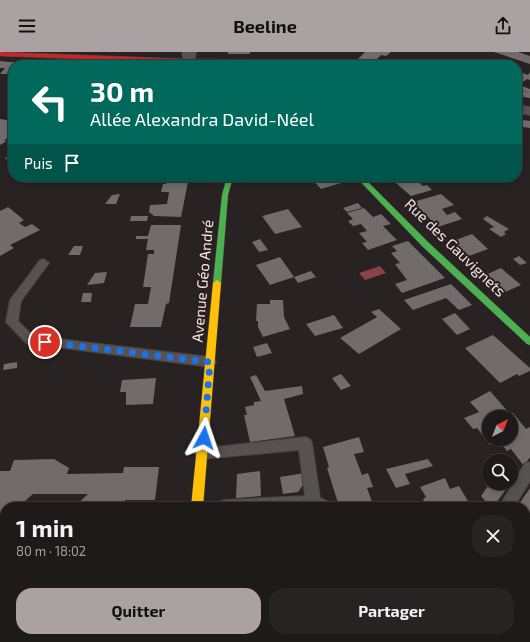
<!DOCTYPE html>
<html lang="fr">
<head>
<meta charset="utf-8">
<style>
	body { margin:0; font-family:"Exo 2",sans-serif; background:#272323; color:#f1f3f6; height:100vh; display:flex; flex-direction:column; font-size:15px; white-space:nowrap }
	* { box-sizing:border-box; margin:0 }
	p { font-size:13px; color:#a1a1a2 }
	.icon { flex:none; width:22px; height:22px; fill:none; stroke:currentColor; stroke-width:2; stroke-linecap:round; stroke-linejoin:round }
	.map { position:relative; flex:1; overflow:hidden }
	.drawer { position:absolute; left:0px; top:450px; width:530px; height:140px; display:flex; flex-direction:column; background:#1f1a1a; border-radius:16px 16px 0 0; box-shadow:0 2px 6px #0003,0 0 0 1px #3c3839 }
	.drawer>* { flex:none }
	.hud { position:absolute; left:8px; top:8px; width:514px; height:122px; border-radius:16px; box-shadow:0 2px 6px #0003,0 0 0 1px #3c3839; background:#00695c; color:#fff; overflow:hidden }
	.needle { width:26px; rotate:42deg }
	.tools { position:absolute; left:482px; top:358px; display:grid; gap:8px }
	.tools a { display:grid; place-items:center; width:36px; height:36px; border-radius:50%; background:#1f1a1a; box-shadow:0 2px 6px #0003,0 0 0 1px #3c3839; font-size:20px }
	.pin { position:absolute; display:grid; place-items:center; width:34px; height:34px; color:#fff; margin:-17px; border:2px solid #fff; border-radius:50%; box-shadow:0 1px 4px #0007 }
	.me { position:absolute; width:44px; margin:-22px; rotate:5deg; stroke-linejoin:round; filter:drop-shadow(0 0 3px #0008) }
	.turn { display:flex; align-items:center; gap:14px; height:84px; padding:0 16px; font-size:18px }
	.turn .icon { width:52px; height:52px; stroke-width:2.5 }
	.turn b { display:block; font-size:28px; line-height:34px }
	.then { display:flex; align-items:center; height:38px; padding:0 16px; background:#0003; gap:8px; font-size:15px }
	.round { display:grid; place-items:center; flex:none; width:42px; height:42px; border-radius:16px; background:#272323 }
	.head { display:flex; align-items:center; justify-content:space-between; height:68px; padding:0 16px }
	h1 { font-size:24px; font-weight:700; line-height:30px }
	.button { display:flex; gap:8px; margin-top:auto; padding:8px 16px }
	.button a { flex:1; height:46px; border-radius:16px; background:#aaa2a2; color:#111; font-size:16px; font-weight:700; line-height:46px; text-align:center }
	.button a+a { background:#272323; color:#f1f3f6 }
	header { display:flex; justify-content:space-between; align-items:center; height:52px; padding:0 16px; background:#aaa2a2; color:#111; font-size:18px; font-weight:700 }
	.map>svg:first-child { display:block }
	.water { fill:#894247 }
	.building { fill:#716b6b; fill-rule:evenodd }
	.lines { fill:none; stroke-linecap:round; stroke-linejoin:round }
	.lane-casing { stroke:#464040; stroke-width:2 }
	.street-casing { stroke:#464040; stroke-width:2 }
	.fast-casing { stroke:#464040; stroke-width:1 }
	.slow-casing { stroke:#464040; stroke-width:1 }
	.jam-casing { stroke:#464040; stroke-width:1 }
	.lane { fill:#565252; fill-rule:evenodd }
	.street { fill:#565252; fill-rule:evenodd }
	.fast { fill:#4caf50; fill-rule:evenodd }
	.slow { fill:#ffc107; fill-rule:evenodd }
	.jam { fill:#c62828; fill-rule:evenodd }
	.route { stroke:#1a73e8; stroke-width:7; stroke-dasharray:0 12.6 }
	.labels { text-anchor:middle; stroke-width:4; stroke-linejoin:round; paint-order:stroke }
	.street-label { font-size:15px; fill:#f0e7e7; stroke:#2c1f1f }
</style>
</head>
<body>
<header><svg class="icon" aria-label="menu" viewBox="0 0 24 24"><path d="M4 6h16M4 12h16M4 18h16"/></svg>Beeline<svg class="icon" aria-label="share" viewBox="0 0 24 24"><path d="M12 15V3M7 8l5-5 5 5M5 13v7h14v-7"/></svg></header>
<div class="map">
<svg width="530" height="590" viewBox="0 0 530 590">
	<rect width="100%" height="100%" fill="#292222"/>
	<path class="water" d="M380 214 386 221 365 228 359 221Z"/>
	<path class="building" d="M228 0H250V2H228Z
		M365 0H391L386 4 381 3 376 8 381 9 377 13 356 9Z
		M494 0H518L530 4V12Z
		M0 9 10 10H32L30 13H13V20L8 22H0L5 16H0Z
		M517 19 528 23 530 20V28L527 27 519 33 530 37V41L517 36Z
		M517 37 530 41V46L517 44Z
		M0 67 13 69V80L4 89H7L0 93Z
		M517 67 530 69V76L517 74Z
		M13 98V108L5 107Z
		M187 125H189L181 165 154 164 149 160 150 153 167 152 169 140H161L163 132H166L168 126Z
		M310 125H336L341 131 321 137Z
		M389 125H414L423 134 427 133 432 138 411 144Z
		M120 142 116 152H105L112 143Z
		M441 142 454 153 442 157 447 163 455 160 462 167 438 175 413 150Z
		M358 151 362 156 347 160 343 156Z
		M8 155 24 168 19 171 25 175 32 172 40 178 10 193 14 196 0 204V159Z
		M364 156 373 165 381 162 391 172 383 174 397 188 368 198 362 191 367 190 359 181 367 179 361 172 353 174 348 169 353 167 347 161Z
		M288 157 302 175 275 182 262 164Z
		M131 164H148L147 169H130Z
		M487 164 509 177 504 180 506 182 501 185 489 177 494 175 483 167Z
		M151 173H181L169 251 166 252 161 275H130L135 252H148L151 235H143L148 202H154V198H146L148 187H136V184H148Z
		M472 182 488 197 469 204 453 189Z
		M260 187 268 198 259 200 252 190Z
		M408 189 445 226 402 241 395 232 407 228 395 212 400 211 391 201 397 199 392 194Z
		M74 194H83L80 203H68Z
		M519 204 527 211 520 213 513 207Z
		M280 205 294 225 311 219 316 225 298 231 294 225 270 233 256 213Z
		M501 216 521 233 503 241 483 224Z
		M107 220 104 231 87 233 95 221Z
		M451 232 472 253 459 258 446 246 413 258 404 248Z
		M83 241H92L91 250H81Z
		M270 248H283L284 265 290 277 263 285 258 275V269H256L257 252H270Z
		M379 257 401 277 359 302 340 286 377 265 371 260Z
		M455 261 470 277 457 283 442 267Z
		M334 263 343 276 315 284 306 272Z
		M493 283 530 316V319L519 324 517 322 500 331 465 296Z
		M267 291 272 301 257 305 253 295Z
		M17 310V316L3 318 4 312Z
		M341 322 351 334 341 338 332 326Z
		M256 323 265 339 302 334 303 342 284 347 295 384 250 390 244 363H247L245 355 254 353V350L261 349 250 325Z
		M156 326 153 352 126 353V340H120L122 328Z
		M490 339 510 362 513 361 526 377 530 375V405L524 414 511 397 507 399 499 389 490 393 477 376 473 377 464 366 479 360 470 350ZM489 365H511V387H489Z
		M359 385 364 400 354 402 362 423 368 421 373 435 367 436 374 455H345V453L339 454 327 416 329 415 323 395Z
		M54 407 69 416 67 422 123 421 124 415H159L155 448H125L124 455H74L88 442H33L18 455H5V466L0 470V419H10L14 408Z
		M428 407 433 414 405 422 410 432 396 436 386 417Z
		M511 415 519 420 493 455H490L481 444 490 431H511Z
		M260 419 261 444 236 446 237 422Z
		M305 421 306 429 298 440 283 442 280 425Z
		M445 426 450 437 459 434 471 454 427 455 423 447 426 445 420 435Z
		M530 436V464L525 471V455H517Z
		M527 485 530 490V509L526 510 525 486Z
		M5 525V544L0 549V530Z
		M0 557 5 561V567L0 573Z
		M109 585H137L136 590H112L113 588Z
		M380 585H394L396 590H381Z
		M406 585H464L466 590H408Z"/>
	<g class="lines">
		<g class="lane-casing">
			<path id="lane" d="M119 6 124 7 122 13H114Z
				M44 207 49 211 21 249 18 269 33 284 210 305 214 307 216 310 214 313 210 315 26 291 6 270 10 248 40 208Z
				M305 385 310 387 312 391 320 446 329 450 331 455H217L219 450 224 448 305 444 299 398 202 407 197 405 195 401 197 397Z
				M530 410V429L514 455H499L525 411Z"/>
		</g>
		<g class="street-casing">
			<path id="street" d="M182 0H196L194 12H184Z
				M517 53 530 55V63L517 61Z"/>
		</g>
		<g class="fast-casing">
			<path id="fast" d="M227 125H233L228 143 221 231 217 234 213 231 222 143Z
				M356 125H363L428 190 530 285V293L527 292 422 194Z"/>
		</g>
		<g class="slow-casing">
			<path id="slow" d="M217 228 221 231 203 455H191L213 231Z
				M180 585H192L191 590H179Z"/>
		</g>
		<g class="jam-casing">
			<path id="jam" d="M0 0 189 7 330 8 333 10 330 12 189 11 0 4Z"/>
		</g>
		<use href="#lane" class="lane"/>
		<use href="#street" class="street"/>
		<use href="#fast" class="fast"/>
		<use href="#slow" class="slow"/>
		<use href="#jam" class="jam"/>
	</g>
	<g class="lines">
		<path class="route" d="M45 290 210 310 204 386"/>
	</g>
	<g class="labels">
		<g class="street-label">
			<text transform="translate(455 196) rotate(44)" y="5">Rue des Gauvignets</text>
			<text transform="translate(203 229) rotate(-85)" y="5">Avenue Géo André</text>
		</g>
	</g>
</svg>
<div class="tools">
<a><svg class="needle" viewBox="-14 -14 28 28"><path d="M0-13l5 13h-10z" fill="#e53935"/><path d="M0 13l5-13h-10z" fill="#a1a1a2"/></svg></a>
<a><svg class="icon" aria-label="search" viewBox="0 0 24 24"><circle cx="10" cy="10" r="6"/><path d="M15 15l6 6"/></svg></a>
</div>
<div class="pin" style="left:45px;top:290px;background:#d93025"><svg class="icon" aria-label="arrive" viewBox="0 0 24 24"><path d="M6 21V4h12l-3 4 3 4H6"/></svg></div>
<svg class="me" style="left:204px;top:386px" viewBox="-20 -20 40 40"><path d="M0-17L14 15 0 8-14 15z" fill="#1a73e8" stroke="#fff" stroke-width="4"/></svg>
<div class="hud">
<div class="turn"><svg class="icon" aria-label="left" viewBox="0 0 24 24"><path d="M17 20v-9H6M10 6l-5 5 5 5"/></svg><div><b>30 m</b>Allée Alexandra David-Néel</div></div>
<div class="then">Puis<svg class="icon" aria-label="arrive" viewBox="0 0 24 24"><path d="M6 21V4h12l-3 4 3 4H6"/></svg></div>
</div>
<section class="drawer">
<div class="head"><div><h1>1 min</h1><p>80 m · 18:02</p></div><a class="round"><svg class="icon" aria-label="close" viewBox="0 0 24 24"><path d="M6 6l12 12M18 6L6 18"/></svg></a></div>
<div class="button"><a>Quitter</a><a>Partager</a></div>
</section>
</div>
</body>
</html>
